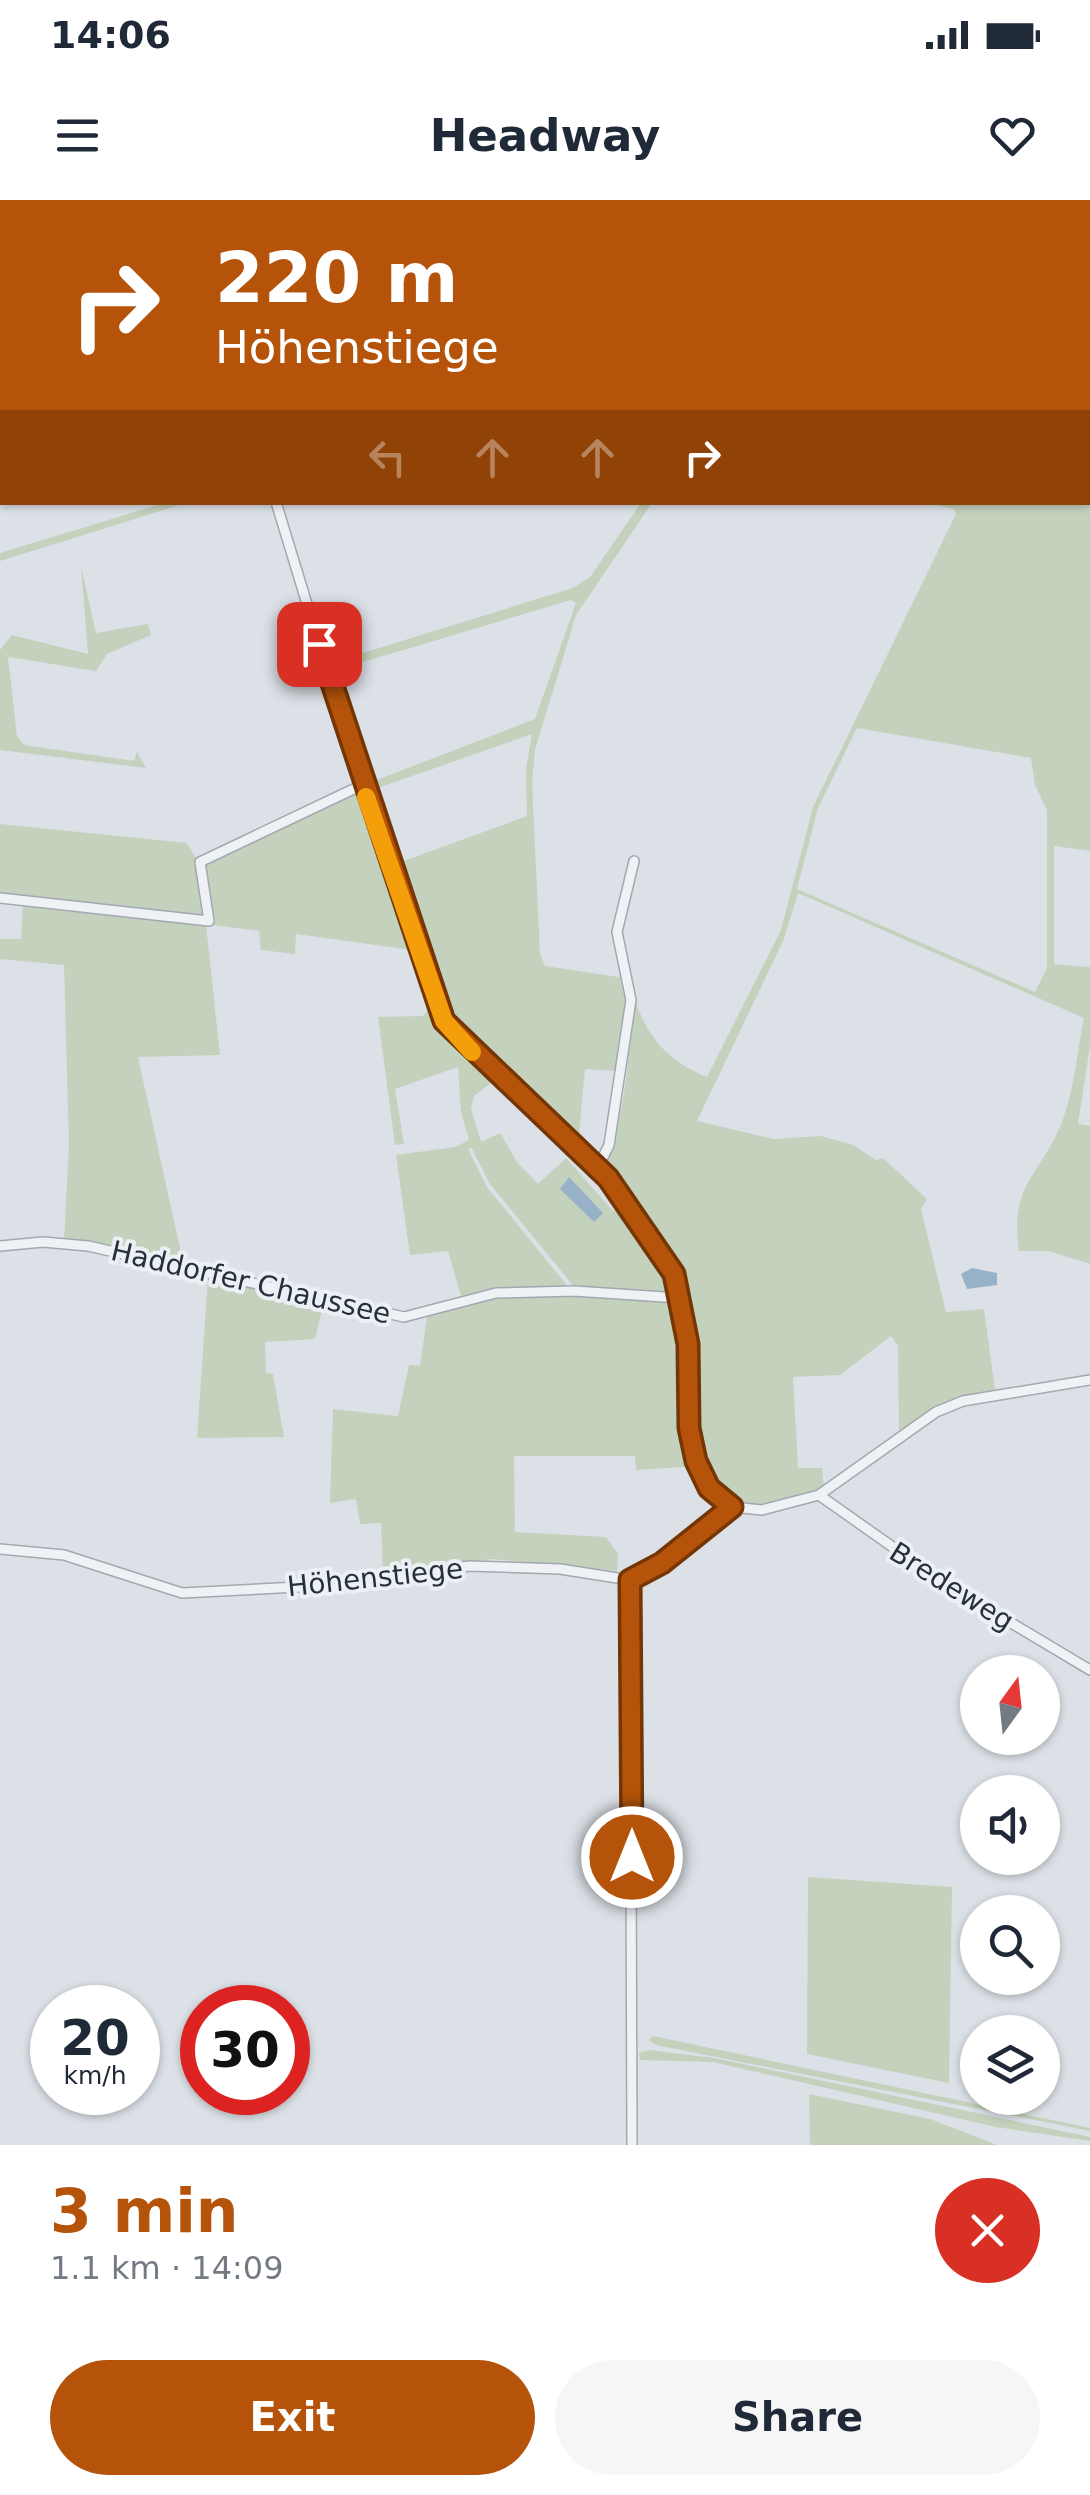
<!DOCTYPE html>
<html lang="en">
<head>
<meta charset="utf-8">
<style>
	body { margin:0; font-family:"DejaVu Sans",sans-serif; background:#f6f6f7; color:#1f2937; height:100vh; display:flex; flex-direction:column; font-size:38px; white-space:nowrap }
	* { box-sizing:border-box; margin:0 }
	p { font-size:32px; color:#747a83 }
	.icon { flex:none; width:55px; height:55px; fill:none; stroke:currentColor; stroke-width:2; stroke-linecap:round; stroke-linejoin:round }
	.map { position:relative; height:1945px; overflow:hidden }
	.details { display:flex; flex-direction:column; background:#fff; flex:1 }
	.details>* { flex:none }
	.banner { position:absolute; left:0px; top:0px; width:1090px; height:305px; box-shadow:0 2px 8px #0004; background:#b45309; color:#fff; overflow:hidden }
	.needle { width:65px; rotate:15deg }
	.buttons { position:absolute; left:960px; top:1455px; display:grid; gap:20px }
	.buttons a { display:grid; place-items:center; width:100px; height:100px; border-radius:50%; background:#fff; box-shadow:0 2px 8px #0004; font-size:50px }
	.speed { position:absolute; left:30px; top:1785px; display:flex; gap:20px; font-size:50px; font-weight:700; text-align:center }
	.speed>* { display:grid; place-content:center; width:130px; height:130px; border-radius:50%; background:#fff; box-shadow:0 2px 8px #0004; line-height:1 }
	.speed small { font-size:25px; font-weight:400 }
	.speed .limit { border:15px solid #d22; background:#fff; color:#111 }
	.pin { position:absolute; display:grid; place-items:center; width:85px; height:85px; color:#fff; margin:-42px; border-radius:20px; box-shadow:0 5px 15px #0006 }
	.me { position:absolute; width:110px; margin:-55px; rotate:0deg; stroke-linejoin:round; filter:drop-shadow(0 0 8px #0008) }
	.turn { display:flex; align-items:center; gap:35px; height:210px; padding:0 50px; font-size:45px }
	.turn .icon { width:130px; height:130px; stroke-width:2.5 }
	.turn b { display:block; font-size:70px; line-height:85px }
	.lanes { display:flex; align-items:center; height:95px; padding:0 50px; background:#0003; justify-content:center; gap:50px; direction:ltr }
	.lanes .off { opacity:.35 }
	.round { display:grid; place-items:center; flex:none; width:105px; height:105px; border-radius:52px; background:#f6f6f7 }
	.overview { display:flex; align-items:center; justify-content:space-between; height:170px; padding:0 50px }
	h1 { font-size:60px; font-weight:800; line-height:75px; color:#b45309 }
	.cta { display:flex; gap:20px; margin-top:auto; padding:20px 50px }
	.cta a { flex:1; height:115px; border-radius:60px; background:#b45309; color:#fff; font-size:40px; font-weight:800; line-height:115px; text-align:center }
	.cta a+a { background:#f6f6f7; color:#1f2937 }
	.status { display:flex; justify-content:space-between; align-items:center; height:70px; padding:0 50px; background:#fff; direction:ltr }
	.status svg { height:28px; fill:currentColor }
	header { display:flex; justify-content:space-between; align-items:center; height:130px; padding:0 50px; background:#fff; font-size:45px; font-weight:800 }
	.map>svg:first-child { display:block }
	.green { fill:#c4d1bd; fill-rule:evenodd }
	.water { fill:#97b2c8 }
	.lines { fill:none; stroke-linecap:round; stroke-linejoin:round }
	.stream { stroke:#97b2c8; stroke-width:2.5 }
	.minor-casing { stroke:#a2a8b1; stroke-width:12 }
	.minor { stroke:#eff2f5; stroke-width:9 }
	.route-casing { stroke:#753606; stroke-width:25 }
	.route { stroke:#b45309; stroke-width:18 }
	.slow { stroke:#f59e0b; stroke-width:18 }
	.labels { text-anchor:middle; stroke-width:8; stroke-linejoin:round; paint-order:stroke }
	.street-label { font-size:28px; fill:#26303d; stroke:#ecf0f4 }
</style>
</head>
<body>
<div class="status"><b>14:06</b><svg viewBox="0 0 49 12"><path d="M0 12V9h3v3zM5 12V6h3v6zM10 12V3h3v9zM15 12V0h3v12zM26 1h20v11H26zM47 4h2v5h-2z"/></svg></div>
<header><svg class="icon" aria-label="menu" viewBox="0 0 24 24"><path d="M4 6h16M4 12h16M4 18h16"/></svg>Headway<svg class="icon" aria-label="heart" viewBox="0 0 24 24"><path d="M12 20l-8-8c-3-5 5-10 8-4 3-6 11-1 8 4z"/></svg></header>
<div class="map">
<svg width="1090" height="1945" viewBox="0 0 1090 1945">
	<rect width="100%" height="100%" fill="#dce1e7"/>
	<path class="green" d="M0 0H199L200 2H2V23Z
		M216 0H381L380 2Z
		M667 0H971V2H667Z
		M1090 199V651L1054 646V764L1090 767V846L1078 924 1090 926V1064L1048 1051H1019C1010 985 1037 979 1060 927 1074 894 1077 852 1084 818L798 693 784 739 697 921 774 939 821 936 853 945 876 960 883 958 927 999 921 1009 946 1112 984 1109 995 1190 934 1208 899 1231 898 1146 891 1136 840 1175 793 1177 798 1268H822L824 1289C765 1306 729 1326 698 1259L676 1072 601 966C628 919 627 854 635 801 649 839 669 862 707 877L781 730 813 607 956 314 954 309 927 303 1088 302ZM857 528 1031 558 1035 585 1047 610V768L1035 792 797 689 818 608Z
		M164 303H186L0 361V353Z
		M641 303H652L576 415 535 550 532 583 540 754 545 766 625 778 627 801 616 871 585 869 578 944 503 874 474 896 471 909 481 942 500 933 517 962 538 984 566 958 613 1011 623 1004 671 1075 686 1146 695 1266 636 1270 635 1256H514L515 1332 606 1337 618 1354 617 1371 491 1359 383 1372 381 1323 360 1324 356 1299 330 1303 333 1209 398 1216 409 1165 420 1166 427 1117 495 1097 575 1088 490 984 471 947 468 949 487 987 569 1088 461 1096 448 1051 410 1055 396 955 455 947 469 940 461 912 458 867 395 889 404 944 395 945 378 817 423 816 429 809 412 754 405 749 296 734 295 754 261 750 259 731 213 725 204 662 361 588 417 737 369 583 535 519 576 403 571 400 336 470 337 461 573 388 590 377ZM532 534 526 569 527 616 401 662 378 588Z
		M81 366 96 433 148 424 151 435 107 454 96 471 8 457 17 536 24 545 134 561 137 552 146 568 0 550V450L12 435 88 454Z
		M0 624 187 643 198 662 205 717 0 697Z
		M23 704 206 724 220 855 138 857 183 1062 64 1040 69 946 64 765 0 759V739H21Z
		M208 1078 323 1106 315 1139 265 1142 266 1173 273 1174 284 1237 197 1238Z
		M808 1677 952 1687 949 1883 807 1854Z
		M653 1836 1090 1928V1931L656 1845 649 1840Z
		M649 1850 714 1858 1090 1937V1941L996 1927 713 1862 640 1860 639 1853Z
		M809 1894 930 1919 997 1945H810Z"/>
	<path class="water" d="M569 977 603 1013 594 1022 560 989Z
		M972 1068 997 1073V1085L967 1089 961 1074Z"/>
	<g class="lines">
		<path class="stream" d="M446 2V0
			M0 38H2
			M1088 79 1090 80"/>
		<g class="minor-casing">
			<path id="minor" d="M202 0 203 2
				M0 47H2
				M1088 70H1090
				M276 302 362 585 444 821 608 978 674 1074 688 1145 689 1228 696 1261 709 1288 732 1307 762 1310 819 1295 936 1212 963 1201 1090 1180
				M0 698 209 721 200 662 362 585
				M598 967 609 945 631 800 617 732 634 661
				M0 1046 43 1042 88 1046 404 1117 496 1093 574 1091 679 1098
				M819 1295 938 1379 1090 1470
				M0 1349 64 1355 182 1393 338 1385 469 1366 560 1369 630 1380 661 1363 732 1307
				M630 1380 632 1945"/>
		</g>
		<use href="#minor" class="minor"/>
	</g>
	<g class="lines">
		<g class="route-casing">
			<path id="route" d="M319 444 444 821 608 978 674 1074 688 1144 689 1228 696 1261 709 1288 732 1307 662 1363 630 1380 632 1657"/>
		</g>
		<use href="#route" class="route"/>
		<path class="slow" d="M366 597 444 821 472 852"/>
	</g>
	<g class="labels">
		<g class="street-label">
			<text transform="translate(251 1082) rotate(13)" y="10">Haddorfer Chaussee</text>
			<text transform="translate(375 1377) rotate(-6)" y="10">Höhenstiege</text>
			<text transform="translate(952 1386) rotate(32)" y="10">Bredeweg</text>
		</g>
	</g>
</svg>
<div class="buttons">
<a><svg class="needle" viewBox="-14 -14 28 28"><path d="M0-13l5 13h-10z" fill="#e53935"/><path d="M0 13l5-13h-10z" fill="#747a83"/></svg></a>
<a><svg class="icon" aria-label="sound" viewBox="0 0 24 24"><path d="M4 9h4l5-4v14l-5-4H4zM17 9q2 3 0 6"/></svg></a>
<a><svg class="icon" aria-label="search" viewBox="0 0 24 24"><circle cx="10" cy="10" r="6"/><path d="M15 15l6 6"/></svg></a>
<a><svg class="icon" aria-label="layers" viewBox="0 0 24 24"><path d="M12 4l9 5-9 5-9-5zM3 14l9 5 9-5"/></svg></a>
</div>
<div class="speed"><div>20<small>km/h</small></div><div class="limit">30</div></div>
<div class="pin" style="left:319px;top:444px;background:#d93025"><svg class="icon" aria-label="arrive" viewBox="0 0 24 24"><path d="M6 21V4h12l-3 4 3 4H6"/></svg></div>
<svg class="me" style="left:632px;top:1657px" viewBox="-20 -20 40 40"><circle r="17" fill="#b45309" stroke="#fff" stroke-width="3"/><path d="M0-11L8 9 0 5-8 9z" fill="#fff"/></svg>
<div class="banner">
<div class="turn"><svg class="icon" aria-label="right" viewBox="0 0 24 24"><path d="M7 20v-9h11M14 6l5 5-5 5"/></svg><div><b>220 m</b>Höhenstiege</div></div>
<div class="lanes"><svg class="icon off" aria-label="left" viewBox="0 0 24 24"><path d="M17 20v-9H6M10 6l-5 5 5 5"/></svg><svg class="icon off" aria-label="ahead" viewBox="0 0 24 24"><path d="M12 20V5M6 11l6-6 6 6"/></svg><svg class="icon off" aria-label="ahead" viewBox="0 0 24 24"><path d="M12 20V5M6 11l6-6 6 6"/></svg><svg class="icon" aria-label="right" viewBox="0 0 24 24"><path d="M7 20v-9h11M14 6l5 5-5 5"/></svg></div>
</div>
</div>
<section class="details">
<div class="overview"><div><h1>3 min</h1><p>1.1 km · 14:09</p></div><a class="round" style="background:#d93025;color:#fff"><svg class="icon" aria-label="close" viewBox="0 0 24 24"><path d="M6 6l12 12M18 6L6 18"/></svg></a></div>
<div class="cta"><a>Exit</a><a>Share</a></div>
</section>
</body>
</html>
